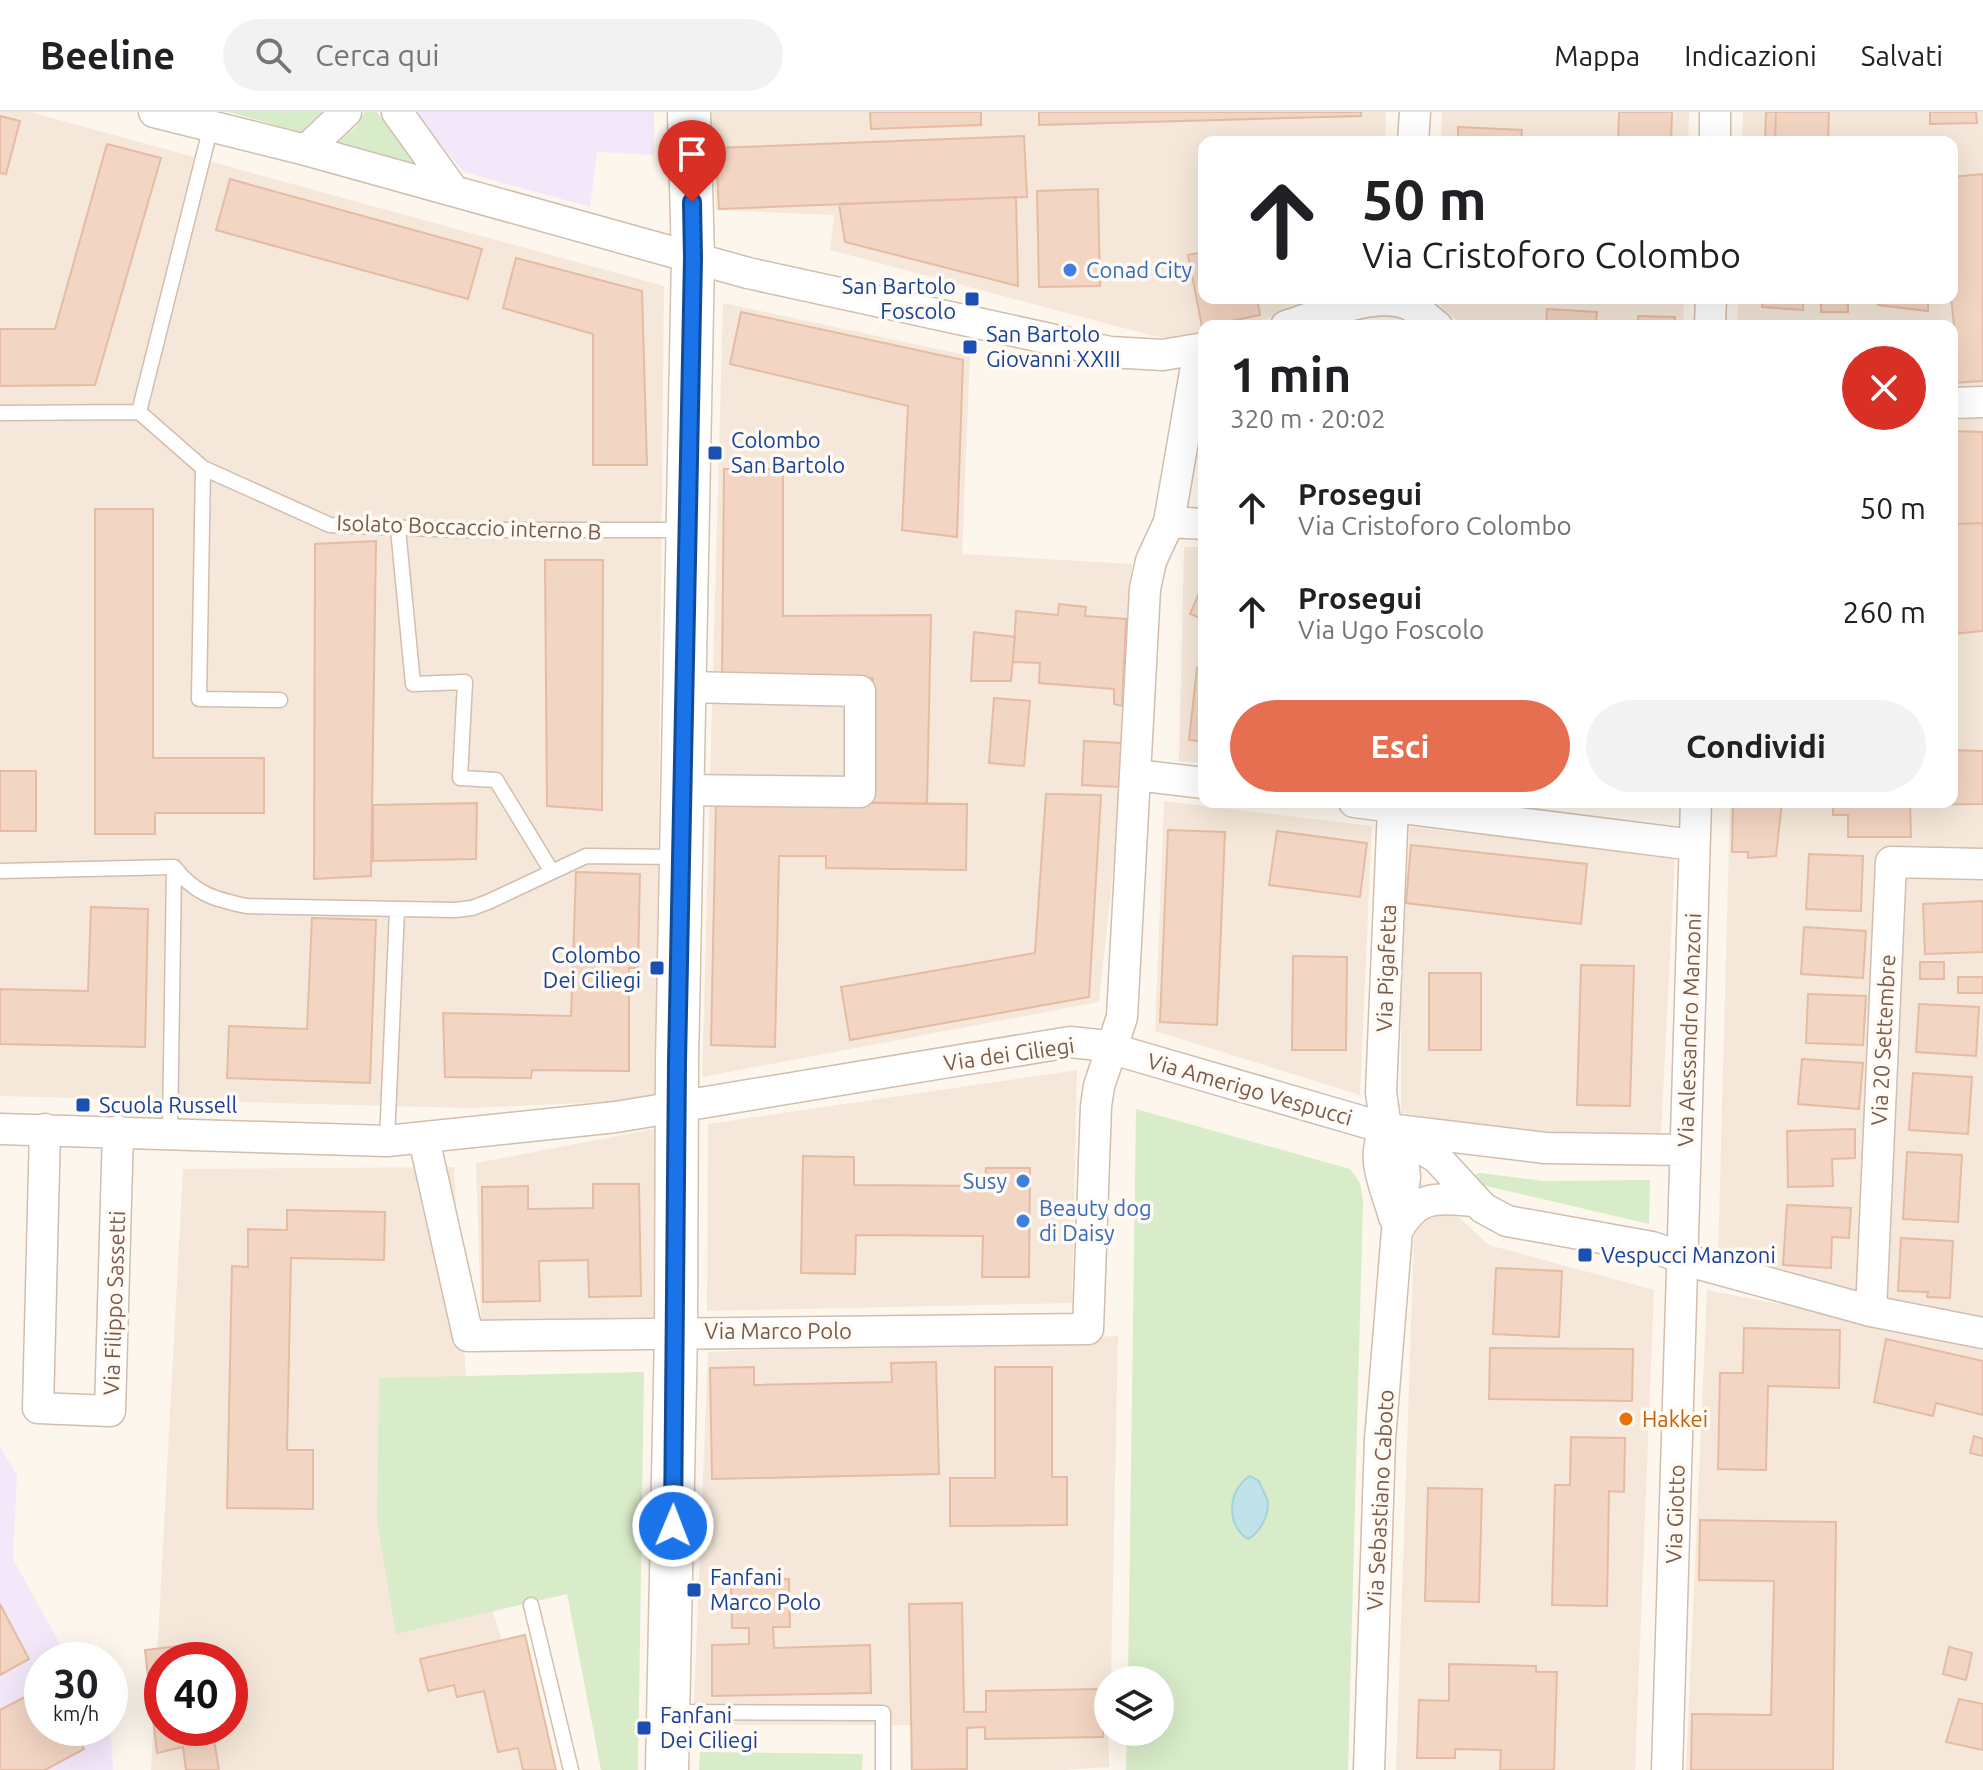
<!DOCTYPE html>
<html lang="it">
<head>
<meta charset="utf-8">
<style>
	body { margin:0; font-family:Ubuntu,sans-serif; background:#f2f2f2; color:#202124; height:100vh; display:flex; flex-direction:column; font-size:30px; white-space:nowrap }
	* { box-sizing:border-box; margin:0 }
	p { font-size:26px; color:#757577 }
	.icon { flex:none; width:44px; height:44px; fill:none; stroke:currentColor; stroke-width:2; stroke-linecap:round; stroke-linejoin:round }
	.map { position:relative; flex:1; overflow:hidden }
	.panel { position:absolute; left:1198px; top:208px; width:760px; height:488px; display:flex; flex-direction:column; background:#fff; border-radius:16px; box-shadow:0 8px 32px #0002 }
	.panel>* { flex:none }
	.guide { position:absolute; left:1198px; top:24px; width:760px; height:168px; border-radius:16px; box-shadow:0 8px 32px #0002; background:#fff; color:#202124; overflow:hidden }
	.buttons { position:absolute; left:1094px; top:1554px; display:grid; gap:16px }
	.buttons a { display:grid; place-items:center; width:80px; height:80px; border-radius:50%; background:#fff; box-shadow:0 8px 32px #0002; font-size:40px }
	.speed { position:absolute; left:24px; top:1530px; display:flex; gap:16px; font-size:40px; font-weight:700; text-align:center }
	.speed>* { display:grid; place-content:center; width:104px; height:104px; border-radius:50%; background:#fff; box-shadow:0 8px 32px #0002; line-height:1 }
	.speed small { font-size:20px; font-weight:400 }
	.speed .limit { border:12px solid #d22; background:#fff; color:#111 }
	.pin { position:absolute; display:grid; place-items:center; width:68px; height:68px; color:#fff; margin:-82px -34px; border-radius:50% 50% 50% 0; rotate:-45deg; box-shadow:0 0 8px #0007 }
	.pin .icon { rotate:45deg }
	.me { position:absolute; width:88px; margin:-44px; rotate:1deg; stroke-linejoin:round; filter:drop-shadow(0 0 6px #0008) }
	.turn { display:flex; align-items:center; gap:28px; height:168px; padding:0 32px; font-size:36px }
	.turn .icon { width:104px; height:104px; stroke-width:2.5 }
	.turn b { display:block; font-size:56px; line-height:68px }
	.round { display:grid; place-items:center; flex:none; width:84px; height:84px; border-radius:42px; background:#f2f2f2 }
	.summary { display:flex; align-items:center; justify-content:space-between; height:136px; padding:0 32px }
	h1 { font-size:48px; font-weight:700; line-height:60px }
	.primary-button { display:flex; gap:16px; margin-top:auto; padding:16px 32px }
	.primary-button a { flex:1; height:92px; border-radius:48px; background:#e76f51; color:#fff; font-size:32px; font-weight:700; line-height:92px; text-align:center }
	.primary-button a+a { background:#f2f2f2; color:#202124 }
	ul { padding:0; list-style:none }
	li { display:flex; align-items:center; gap:24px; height:104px; padding:0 32px }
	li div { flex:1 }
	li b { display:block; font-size:30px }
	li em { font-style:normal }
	header { display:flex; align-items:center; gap:48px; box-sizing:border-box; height:112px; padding:0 40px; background:#fff; border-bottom:2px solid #e0e0e0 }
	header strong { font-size:38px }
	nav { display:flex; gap:44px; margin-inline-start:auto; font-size:28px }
	.search { width:560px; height:72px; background:#f2f2f2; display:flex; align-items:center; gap:20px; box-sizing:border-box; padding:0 28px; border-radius:44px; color:#757577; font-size:30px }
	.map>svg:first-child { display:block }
	.residential { fill:#f5e8da; fill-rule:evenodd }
	.education { fill:#f3e8fa }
	.green { fill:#d8ecc9; fill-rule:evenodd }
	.water { fill:#bfe3e8; stroke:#a5d3da; stroke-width:2 }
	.building { fill:#f3d5c3; stroke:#e6bba3; stroke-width:2 }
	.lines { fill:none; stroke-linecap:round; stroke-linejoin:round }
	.lane-casing { stroke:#d1beb0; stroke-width:17 }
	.street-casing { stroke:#d1beb0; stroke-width:33 }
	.secondary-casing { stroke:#d6c0b0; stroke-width:45 }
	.lane { stroke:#fff; stroke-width:14 }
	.street { stroke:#fff; stroke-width:30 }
	.secondary { stroke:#fff; stroke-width:42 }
	.route-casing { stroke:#114b97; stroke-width:20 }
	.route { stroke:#1a73e8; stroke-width:14 }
	.shop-dot { fill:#3f7fe0; stroke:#fffaf3; stroke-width:3 }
	.transit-dot { fill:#1a4fb4; stroke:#fffaf3; stroke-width:3 }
	.food-dot { fill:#e8710a; stroke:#fffaf3; stroke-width:3 }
	.labels { text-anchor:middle; stroke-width:7; stroke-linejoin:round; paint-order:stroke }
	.shop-label { font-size:22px; fill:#366cbe; stroke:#fffaf3; text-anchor:start }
	.transit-label { font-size:22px; fill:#164399; stroke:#fffaf3; text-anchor:start }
	.street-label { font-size:22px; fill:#7a5c4d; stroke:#fffaf3 }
	.food-label { font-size:22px; fill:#c56008; stroke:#fffaf3; text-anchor:start }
</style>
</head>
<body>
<header>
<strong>Beeline</strong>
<div class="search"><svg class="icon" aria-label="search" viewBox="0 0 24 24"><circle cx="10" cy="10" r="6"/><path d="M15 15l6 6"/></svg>Cerca qui</div>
<nav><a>Mappa</a><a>Indicazioni</a><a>Salvati</a></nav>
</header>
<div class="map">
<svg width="1983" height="1658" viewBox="0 0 1983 1658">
	<rect width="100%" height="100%" fill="#fdf6ec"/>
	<path class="residential" d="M0 0H30L664 174 656 988 469 996 0 984Z
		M712 0H1386L1385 30H1204V186H1337L1241 214H1204V224L1165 227 830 138 834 103 716 98Z
		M1442 0H1689L1688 30H1441Z
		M1743 0H1983V274L1952 276V214H1737L1738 186H1952V30H1742Z
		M1438 186H1684L1683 214H1463L1438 192Z
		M723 191 970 244 962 442 1132 452 1123 668 1099 890 702 965Z
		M1983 299V1209L1718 1147 1730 690H1952V300Z
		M1184 435H1204V651L1179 649Z
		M1164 689 1372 714 1360 983 1155 919Z
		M1410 715 1675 745 1661 1023 1536 1021 1401 1001V814Z
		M1077 958 1072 1191 707 1199 708 1012Z
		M659 1016 664 1205 481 1208 476 1051Z
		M454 1055 476 1445 542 1658H151L183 1057ZM162 1548H230V1616H162Z
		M1416 1066 1489 1133 1654 1178 1635 1658H1396Z
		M1707 1178 1872 1210 1983 1235V1658H1686Z
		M1118 1224 1111 1568H1108L1109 1655 1064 1658H910L911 1613H693L708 1240Z"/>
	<path class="education" d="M412 0H654V43L597 40 590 95 464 60Z
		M0 1335 17 1363 13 1447 69 1548H42V1616H106L111 1625 113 1658H0Z"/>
	<path class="green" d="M228 0H322L301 20Z
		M365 0H377L418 55 338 30 356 15Z
		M1136 997 1350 1057 1360 1071 1363 1089 1348 1658H1126L1127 1620H1160V1568H1128ZM1243 1369H1259C1265 1390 1267 1401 1257 1422L1239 1416 1236 1379Z
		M1480 1061 1543 1069 1650 1068 1649 1112 1474 1071 1475 1063Z
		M644 1260 638 1658H601L567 1482 396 1522 377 1409 379 1266Z
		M700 1640 863 1642 862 1658H699Z"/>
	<path class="water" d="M1250 1364 1259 1369C1261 1376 1265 1381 1267 1387 1271 1401 1260 1421 1248 1427 1225 1413 1228 1377 1250 1364Z"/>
	<path class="building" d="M870 0H981V13L871 17Z
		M1039 0H1361V4L1039 13Z
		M1619 0H1672L1671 30H1618Z
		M1766 0H1776L1775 30H1765Z
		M1776 0H1829L1828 30H1775Z
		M1930 0H1976L1977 11 1930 12Z
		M0 4 20 9 6 62 0 61Z
		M1458 15 1522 18 1521 30H1458Z
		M1024 24 1027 85 719 97 716 36Z
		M107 32 161 46 95 273 0 274V217H55Z
		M1983 62V269L1952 271V214H1947L1954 213 1951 186 1952 65Z
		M230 67 482 137 468 187 216 118Z
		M1098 77 1100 174 1039 175 1037 79Z
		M1016 85 1018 174 845 130 839 92Z
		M1204 140V186H1257L1260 203 1202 215 1188 143Z
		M516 146 642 179 647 353H593V222L503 196Z
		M1762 186 1803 188V198L1762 195Z
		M1878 186H1928V199L1878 193Z
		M1821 189H1848V200H1821Z
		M1547 197 1597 200 1596 211 1638 213V204L1675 205V214H1546Z
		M741 200 963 248 957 425 902 418 908 294 730 252Z
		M1952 319 1983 320V411L1952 412Z
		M724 357H783V504L931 503 927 692 873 691V566L722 568Z
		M95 397H153V646H264V701H155V722H95Z
		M1983 411V519L1952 522V412Z
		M376 429 371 764 314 767 315 432Z
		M545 448H603L602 698 547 694Z
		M1201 477 1204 479V508L1190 502Z
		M1059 492 1086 495 1085 504 1126 507 1122 594 1114 592V577L1039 571 1040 551 1013 550 1016 499 1058 503Z
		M974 520 1015 525 1011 569H971Z
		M1197 556 1204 557V630L1189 628Z
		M994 586 1030 589 1024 654 989 651Z
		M1084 629 1122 631 1119 675 1082 673Z
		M1952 638 1983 639V692L1898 693V690H1952Z
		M0 659H36V719H0Z
		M1046 682 1101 683 1089 885 850 928 841 875 1035 841Z
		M716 688 967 692 966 758 826 756V744H779L775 935 711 933Z
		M1733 690H1782L1776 744 1748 746V740H1732Z
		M1833 690 1910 692 1911 725H1848V703H1833Z
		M477 691 476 747 373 749V693Z
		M1168 718 1225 720 1217 913 1160 910Z
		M1277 719 1367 731 1360 785 1269 773Z
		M1411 733 1587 752 1581 812 1406 791Z
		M1809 742 1863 744 1861 799 1806 797Z
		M576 760 640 762 638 856H629V959L532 958 531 966 445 965 443 901 571 904Z
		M1983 789V840L1925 842 1923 792Z
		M91 795 148 797 145 935 0 932V877L88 879Z
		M312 806 376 808 370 971 227 966 229 914 307 917Z
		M1804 815 1866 819 1863 866 1801 862Z
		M1293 844 1347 845 1346 938H1292Z
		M1920 850H1944V867H1920Z
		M1581 853 1634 854 1630 994 1577 993Z
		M1429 861H1481V938H1429Z
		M1958 865H1983V881H1958Z
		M1808 882 1866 884 1863 933 1806 931Z
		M1919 892 1979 895 1976 944 1916 940Z
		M1802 947 1863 951 1859 997 1798 992Z
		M1913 961 1972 965 1968 1022 1909 1018Z
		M1855 1017V1046L1832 1047 1833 1074 1788 1075 1787 1019Z
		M1907 1040 1962 1043 1958 1110 1903 1107Z
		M803 1044 854 1045V1073L985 1074 986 1056H1030L1029 1165H982L983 1124 856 1123 855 1162 801 1161Z
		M593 1072H639L641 1184 589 1185 588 1148 539 1149 540 1189 483 1190 482 1075 528 1074V1097L593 1096Z
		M1787 1093 1851 1096 1849 1126 1832 1125 1831 1156 1783 1153Z
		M287 1098 385 1100 384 1148 291 1146 287 1338H313V1397L227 1396 232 1154 248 1155V1117L287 1118Z
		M1901 1126 1953 1129 1950 1186 1927 1185 1928 1180 1898 1179Z
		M1496 1156 1562 1159 1559 1225 1493 1222Z
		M1744 1216 1840 1218 1839 1276 1768 1274 1766 1358 1718 1357 1720 1261H1743Z
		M1886 1227 1983 1249V1303L1936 1291 1933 1304 1874 1290Z
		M1490 1236 1633 1237 1632 1289 1489 1287Z
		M936 1250 939 1362 712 1367 710 1256 754 1255V1273L892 1270 891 1251Z
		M995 1255H1052V1365H1067V1413L950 1414V1366H995Z
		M1974 1324 1983 1327V1344L1970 1341Z
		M1571 1325 1625 1326 1624 1380 1609 1379 1607 1494 1552 1493 1555 1373H1570Z
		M1428 1376 1482 1377 1479 1490 1425 1489Z
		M1700 1408 1836 1410 1833 1658H1691L1692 1602 1771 1603 1774 1469 1699 1468Z
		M789 1467 790 1515H773L774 1536 870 1533 871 1581 712 1584V1533L749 1532V1516H732L731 1468Z
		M962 1491 964 1600H986V1579L1102 1577 1103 1625 985 1627V1615L967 1616V1657L912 1658 909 1492Z
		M0 1492 29 1547 0 1563Z
		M525 1523 556 1658H523L518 1636 498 1640 484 1579 457 1585 454 1573 428 1579 420 1547Z
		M185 1533 188 1548H162V1616H199L201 1630 214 1628 219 1658H186L183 1635 157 1641 145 1538Z
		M1949 1535 1972 1541 1966 1568 1943 1562Z
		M1449 1552 1536 1554V1560H1557L1554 1658H1500L1501 1638 1455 1637V1646H1417L1419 1588 1449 1589Z
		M42 1576V1616H73L84 1637 45 1658H0V1598Z
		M1959 1587 1983 1592V1638L1946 1630Z"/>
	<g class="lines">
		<g class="lane-casing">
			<path id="lane" d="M211 14 139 300 203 356 330 413 463 418H683
				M0 301 139 300
				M203 356 199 587 280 588
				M398 417 413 572 465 570 460 666 496 668 552 760
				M0 759 174 755C195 782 214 787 246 794L455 798 472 796 488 790 586 744 677 745
				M170 1021 174 755
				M387 1029 397 798
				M531 1493 571 1658
				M673 1600 883 1601V1658"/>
		</g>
		<g class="street-casing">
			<path id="street" d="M154 0 306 38 748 161 1110 240 1163 243 1204 236
				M397 0 453 78
				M1413 30 1415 0
				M1715 30V0
				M306 38 346 0
				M1286 214C1318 204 1374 179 1407 192 1417 196 1428 207 1437 214
				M1710 214 1711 186
				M1952 291 1983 290
				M1169 410 1204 412
				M1136 663 1204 671
				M683 678 860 680V579L685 575
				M1354 690 1694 733
				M0 1017 387 1029 616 1005 1070 930 1099 933 1388 1017 1545 1036 1685 1038
				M45 1017 38 1296 110 1299 118 1019
				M1388 1017C1367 1041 1387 1078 1394 1105
				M1400 1023 1437 1046 1483 1096 1507 1109 1652 1135 1703 1153 1871 1199 1983 1221
				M424 1027 468 1224 1088 1217 1096 994 1099 974 1122 905 1145 477 1151 449 1169 410 1199 237
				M1397 1119C1417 1082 1437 1086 1475 1089
				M1871 1199 1891 750 1983 752
				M1369 1658 1380 1328 1397 1119 1405 1065 1402 1038 1385 1009 1381 980 1393 695
				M1667 1658 1696 690"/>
		</g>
		<g class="secondary-casing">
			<path id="secondary" d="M667 1658 676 1220 677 950 693 146 689 0"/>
		</g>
		<use href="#lane" class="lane"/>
		<use href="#street" class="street"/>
		<use href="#secondary" class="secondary"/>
	</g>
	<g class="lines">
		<g class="route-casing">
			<path id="route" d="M673 1414 677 950 693 146 692 90"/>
		</g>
		<use href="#route" class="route"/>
	</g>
	<g class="shop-dot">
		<circle cx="1070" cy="158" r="8"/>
		<circle cx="1023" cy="1069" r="8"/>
		<circle cx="1023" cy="1109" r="8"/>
	</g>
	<g class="transit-dot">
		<rect x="964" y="179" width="16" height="16" rx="4"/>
		<rect x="962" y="227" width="16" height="16" rx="4"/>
		<rect x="707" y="333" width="16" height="16" rx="4"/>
		<rect x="649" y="848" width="16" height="16" rx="4"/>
		<rect x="75" y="985" width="16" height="16" rx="4"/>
		<rect x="1577" y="1135" width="16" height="16" rx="4"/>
		<rect x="686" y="1470" width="16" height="16" rx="4"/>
		<rect x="636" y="1608" width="16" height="16" rx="4"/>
	</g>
	<circle class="food-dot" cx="1626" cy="1307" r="8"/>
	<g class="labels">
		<g class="shop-label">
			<text x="1086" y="166">Conad City</text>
			<text x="1007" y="1077" text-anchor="end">Susy</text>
			<text x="1039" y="1104">Beauty dog<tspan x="1039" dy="25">di Daisy</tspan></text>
		</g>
		<g class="transit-label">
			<text x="956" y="182" text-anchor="end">San Bartolo<tspan x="956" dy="25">Foscolo</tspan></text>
			<text x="986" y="230">San Bartolo<tspan x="986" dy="25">Giovanni XXIII</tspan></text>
			<text x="731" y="336">Colombo<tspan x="731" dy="25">San Bartolo</tspan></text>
			<text x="641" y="851" text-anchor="end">Colombo<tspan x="641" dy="25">Dei Ciliegi</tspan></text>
			<text x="99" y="1001">Scuola Russell</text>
			<text x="1601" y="1151">Vespucci Manzoni</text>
			<text x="710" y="1473">Fanfani<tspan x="710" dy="25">Marco Polo</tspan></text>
			<text x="660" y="1611">Fanfani<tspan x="660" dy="25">Dei Ciliegi</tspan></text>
		</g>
		<g class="street-label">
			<text transform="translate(469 415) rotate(2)" y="8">Isolato Boccaccio interno B</text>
			<text transform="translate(1386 856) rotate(-88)" y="8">Via Pigafetta</text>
			<text transform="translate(1689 918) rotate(-88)" y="8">Via Alessandro Manzoni</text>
			<text transform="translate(1883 928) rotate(-87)" y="8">Via 20 Settembre</text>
			<text transform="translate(1009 942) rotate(-8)" y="8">Via dei Ciliegi</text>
			<text transform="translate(1250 977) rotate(16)" y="8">Via Amerigo Vespucci</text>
			<text transform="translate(114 1191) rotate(-88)" y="8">Via Filippo Sassetti</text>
			<text x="778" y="1227">Via Marco Polo</text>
			<text transform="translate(1380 1388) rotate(-87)" y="8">Via Sebastiano Caboto</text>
			<text transform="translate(1675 1402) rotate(-88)" y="8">Via Giotto</text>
		</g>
		<g class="food-label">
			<text x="1642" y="1315">Hakkei</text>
		</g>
	</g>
</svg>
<div class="buttons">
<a><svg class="icon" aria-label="layers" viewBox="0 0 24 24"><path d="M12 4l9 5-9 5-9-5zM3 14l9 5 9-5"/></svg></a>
</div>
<div class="speed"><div>30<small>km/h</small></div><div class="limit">40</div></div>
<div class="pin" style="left:692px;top:90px;background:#d93025"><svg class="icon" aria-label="arrive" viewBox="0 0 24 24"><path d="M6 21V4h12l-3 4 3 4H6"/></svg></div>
<svg class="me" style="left:673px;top:1414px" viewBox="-20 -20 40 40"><circle r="17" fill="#1a73e8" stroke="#fff" stroke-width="3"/><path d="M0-11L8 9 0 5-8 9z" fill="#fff"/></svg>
<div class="guide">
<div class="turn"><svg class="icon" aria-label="ahead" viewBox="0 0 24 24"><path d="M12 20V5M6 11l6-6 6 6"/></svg><div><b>50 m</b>Via Cristoforo Colombo</div></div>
</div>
<section class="panel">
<div class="summary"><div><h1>1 min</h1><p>320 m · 20:02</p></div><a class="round" style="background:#d93025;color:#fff"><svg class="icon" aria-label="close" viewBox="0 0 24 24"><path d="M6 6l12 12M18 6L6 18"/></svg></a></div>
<ul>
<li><svg class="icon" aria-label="ahead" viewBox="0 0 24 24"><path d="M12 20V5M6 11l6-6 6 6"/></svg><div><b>Prosegui</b><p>Via Cristoforo Colombo</p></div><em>50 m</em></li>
<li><svg class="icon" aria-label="ahead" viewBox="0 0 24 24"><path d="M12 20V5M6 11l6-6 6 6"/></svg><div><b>Prosegui</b><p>Via Ugo Foscolo</p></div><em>260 m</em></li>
</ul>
<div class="primary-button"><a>Esci</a><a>Condividi</a></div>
</section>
</div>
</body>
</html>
